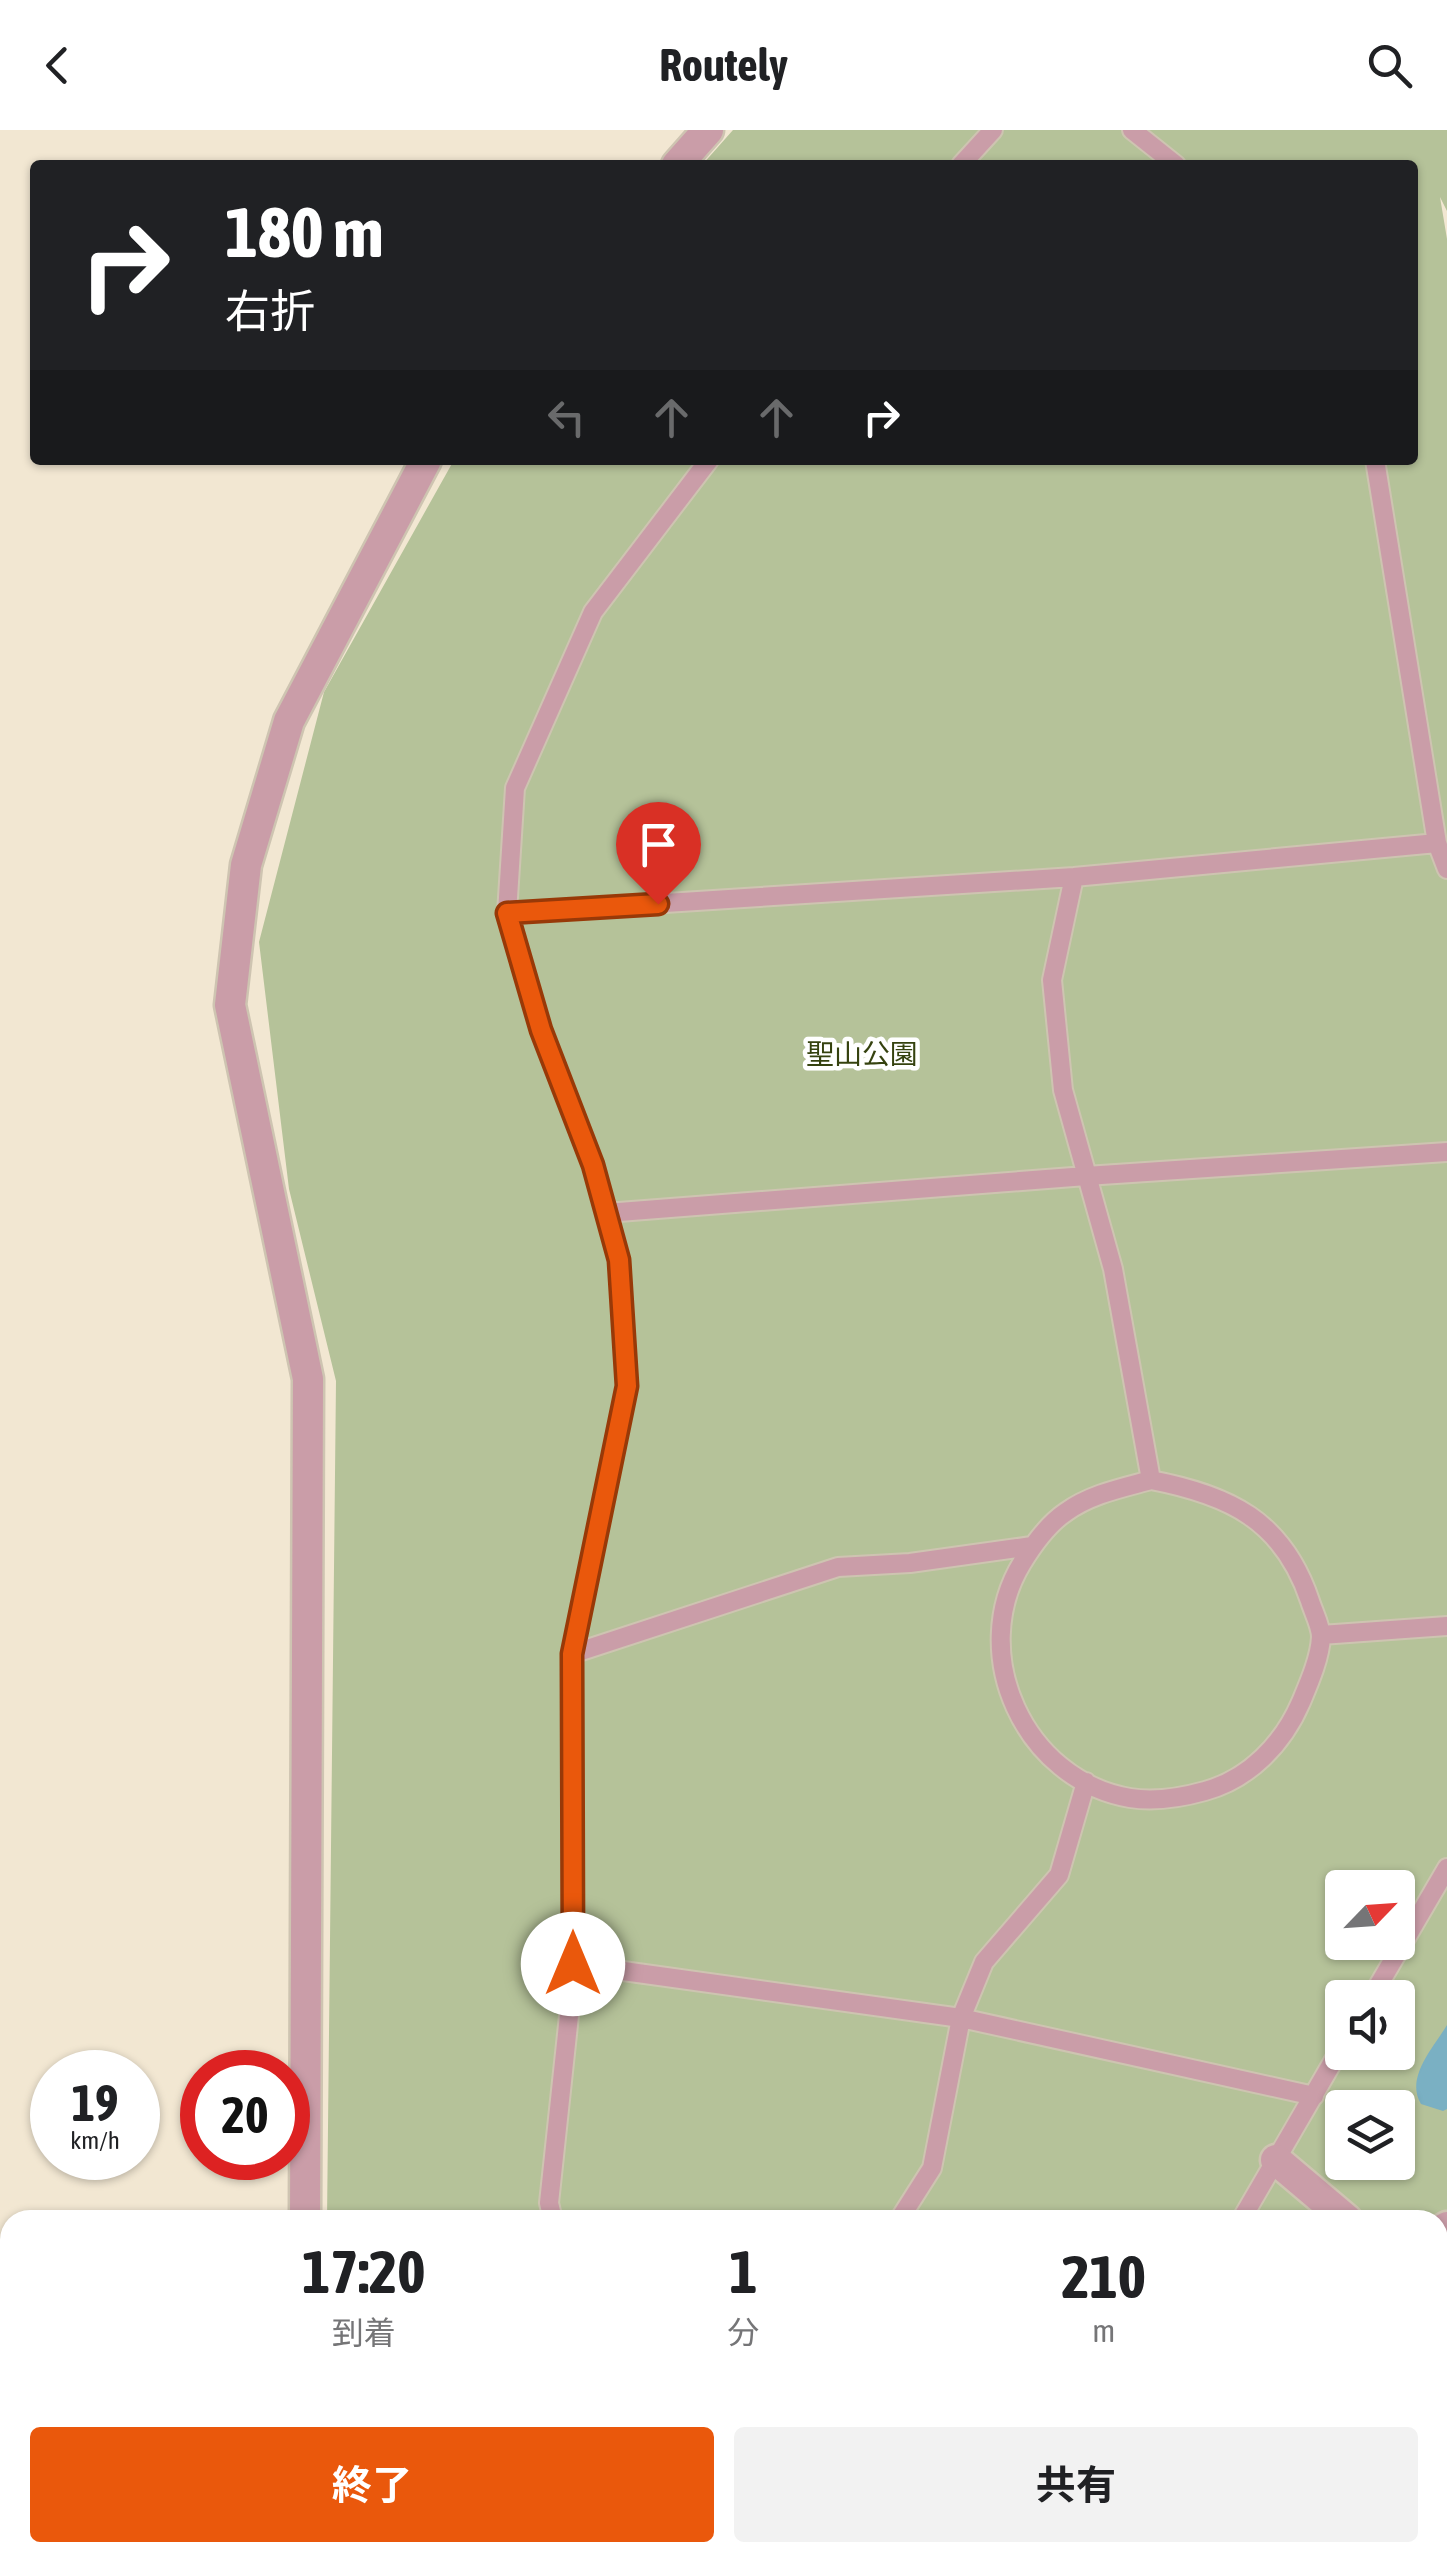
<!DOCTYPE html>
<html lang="ja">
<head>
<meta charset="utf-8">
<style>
	body { margin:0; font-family:"Asap Condensed","Noto Sans JP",sans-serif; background:#f2f2f2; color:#202124; height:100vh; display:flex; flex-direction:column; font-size:38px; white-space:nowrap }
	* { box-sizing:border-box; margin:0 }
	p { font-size:32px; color:#757577 }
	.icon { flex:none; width:55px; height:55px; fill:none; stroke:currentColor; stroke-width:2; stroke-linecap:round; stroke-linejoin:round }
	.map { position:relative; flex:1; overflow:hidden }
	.sheet { position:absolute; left:0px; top:2080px; width:1448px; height:352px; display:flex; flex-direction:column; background:#fff; border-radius:30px 30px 0 0; box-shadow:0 2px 8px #0004 }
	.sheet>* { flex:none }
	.hud { position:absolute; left:30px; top:30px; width:1388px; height:305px; border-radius:10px; box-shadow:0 2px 8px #0004; background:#202124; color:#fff; overflow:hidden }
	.needle { width:65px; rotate:65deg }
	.controls { position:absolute; left:1325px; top:1740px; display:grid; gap:20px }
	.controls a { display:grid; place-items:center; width:90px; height:90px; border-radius:10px; background:#fff; box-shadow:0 2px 8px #0004; font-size:50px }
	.speed { position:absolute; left:30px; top:1920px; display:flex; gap:20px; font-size:50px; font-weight:700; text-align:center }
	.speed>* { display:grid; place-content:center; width:130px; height:130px; border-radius:50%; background:#fff; box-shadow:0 2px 8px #0004; line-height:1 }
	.speed small { font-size:25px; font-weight:400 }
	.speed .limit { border:15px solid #d22; background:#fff; color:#111 }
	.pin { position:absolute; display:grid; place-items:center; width:85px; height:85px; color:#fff; margin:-102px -42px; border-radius:50% 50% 50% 0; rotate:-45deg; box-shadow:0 0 10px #0007 }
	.pin .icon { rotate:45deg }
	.me { position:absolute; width:110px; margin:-55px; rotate:0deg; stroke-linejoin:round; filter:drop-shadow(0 0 8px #0008) }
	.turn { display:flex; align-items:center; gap:35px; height:210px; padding:0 30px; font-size:45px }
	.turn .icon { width:130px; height:130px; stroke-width:2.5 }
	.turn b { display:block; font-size:70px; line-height:85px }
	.lanes { display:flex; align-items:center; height:95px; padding:0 30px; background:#0003; justify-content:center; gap:50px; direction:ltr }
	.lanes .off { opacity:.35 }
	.eta { display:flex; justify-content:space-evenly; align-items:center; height:170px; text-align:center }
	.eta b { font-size:60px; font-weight:700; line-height:70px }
	.action { display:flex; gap:20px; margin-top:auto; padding:20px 30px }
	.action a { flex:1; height:115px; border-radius:10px; background:#ea580c; color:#fff; font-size:40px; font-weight:700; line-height:115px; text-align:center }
	.action a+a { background:#f2f2f2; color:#202124 }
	header { display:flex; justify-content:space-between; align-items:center; height:130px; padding:0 30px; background:#fff; font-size:45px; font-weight:700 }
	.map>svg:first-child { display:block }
	.green { fill:#b5c299; fill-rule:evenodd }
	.water { fill:#7ab0c3 }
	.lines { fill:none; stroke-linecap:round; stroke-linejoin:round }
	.river { stroke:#7ab0c3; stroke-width:70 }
	.building { fill:#dbc1bc; stroke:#947c77; stroke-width:2.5 }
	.service-casing { stroke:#cec4b1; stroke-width:22 }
	.minor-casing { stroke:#cec4b1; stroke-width:35 }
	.service { stroke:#ca9da8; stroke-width:18 }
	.minor { stroke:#ca9da8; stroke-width:30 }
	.route-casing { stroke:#983908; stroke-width:25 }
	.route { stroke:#ea580c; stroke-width:18 }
	.labels { text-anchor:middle; stroke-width:9; stroke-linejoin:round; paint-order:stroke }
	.park-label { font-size:28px; fill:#35420f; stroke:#fff }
</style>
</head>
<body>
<header><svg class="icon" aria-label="back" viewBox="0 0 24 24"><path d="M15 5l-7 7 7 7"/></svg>Routely<svg class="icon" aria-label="search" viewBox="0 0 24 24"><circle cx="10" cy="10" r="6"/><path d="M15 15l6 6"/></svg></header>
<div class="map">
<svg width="1447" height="2432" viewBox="0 0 1447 2432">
	<rect width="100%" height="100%" fill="#f2e7d2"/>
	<path class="green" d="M733 0H1447V81L1440 67 1447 109V2084L1437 2090H327L336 1251 289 1059 259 812 324 562 454 330H1412V35H702ZM1342 1758H1398V1812H1342ZM1342 1868H1398V1922H1342ZM1342 1978H1398V2032H1342Z
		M1447 2132V2318L1438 2324V2140Z
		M295 2422 1060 2423 1053 2432H291Z
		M1107 2423V2422L1343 2423 1335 2432H1099Z"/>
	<path class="water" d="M1447 1895V1979L1443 1981 1421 1974C1405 1948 1433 1918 1447 1895Z"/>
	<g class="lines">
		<path class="river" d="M1438 2353 1447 2347
			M1314 2432 1329 2422"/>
	</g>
	<path class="building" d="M521 2422H623L619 2432H516Z"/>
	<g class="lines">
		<g class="service-casing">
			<path id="service" d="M1132 0 1176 35
				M961 35 993 0
				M1375 330 1437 713 1447 739
				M1074 747 1052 850 1063 960 1113 1139 1151 1350
				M507 783 1074 747 1437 713
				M606 1083 1086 1046 1447 1022
				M1151 1350C1229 1365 1283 1390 1310 1471 1313 1481 1321 1496 1321 1507 1320 1528 1309 1553 1301 1572 1283 1614 1249 1649 1205 1661 1180 1668 1155 1672 1130 1668 1024 1650 967 1523 1022 1433 1033 1415 1048 1394 1066 1382 1091 1364 1122 1358 1151 1350Z
				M1321 1505 1447 1496
				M572 1524 838 1437 910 1433 1032 1416
				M573 1834 961 1888 1314 1966
				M1371 1868 1447 1738
				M553 2090 549 2073 573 1848 572 1524 627 1255 619 1130 593 1035 541 900 507 783 515 658 593 482 709 330
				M899 2090 932 2038 961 1888 984 1832 1059 1745 1086 1652
				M1241 2090 1342 1916"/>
		</g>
		<g class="minor-casing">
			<path id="minor" d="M677 35 708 0
				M1276 2030 1347 2090
				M305 2090 308 1249 230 875 246 735 289 591 426 330
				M1438 2102 1447 2097
				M270 2432 274 2422
				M1076 2432 1082 2422"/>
		</g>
		<use href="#service" class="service"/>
		<use href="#minor" class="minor"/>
	</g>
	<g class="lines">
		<g class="route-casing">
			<path id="route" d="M573 1834 572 1524 627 1256 619 1130 593 1035 541 900 507 783 658 774"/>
		</g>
		<use href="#route" class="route"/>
	</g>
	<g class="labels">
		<g class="park-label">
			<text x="862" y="934">聖山公園</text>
		</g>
	</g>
</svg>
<div class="controls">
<a><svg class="needle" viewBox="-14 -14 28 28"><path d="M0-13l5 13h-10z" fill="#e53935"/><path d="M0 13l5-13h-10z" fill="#757577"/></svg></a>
<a><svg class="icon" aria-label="sound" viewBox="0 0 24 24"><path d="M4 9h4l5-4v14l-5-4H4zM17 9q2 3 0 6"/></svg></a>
<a><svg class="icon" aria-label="layers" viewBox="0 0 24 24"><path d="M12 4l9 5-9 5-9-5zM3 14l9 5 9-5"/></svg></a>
</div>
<div class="speed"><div>19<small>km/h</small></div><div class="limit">20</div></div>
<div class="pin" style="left:658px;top:774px;background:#d93025"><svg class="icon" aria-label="arrive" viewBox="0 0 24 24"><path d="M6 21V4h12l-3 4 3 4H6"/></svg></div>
<svg class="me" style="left:573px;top:1834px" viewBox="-20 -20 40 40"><circle r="19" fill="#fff"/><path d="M0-13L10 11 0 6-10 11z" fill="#ea580c"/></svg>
<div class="hud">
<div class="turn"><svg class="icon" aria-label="right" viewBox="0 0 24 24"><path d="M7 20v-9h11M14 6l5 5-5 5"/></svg><div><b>180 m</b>右折</div></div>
<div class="lanes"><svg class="icon off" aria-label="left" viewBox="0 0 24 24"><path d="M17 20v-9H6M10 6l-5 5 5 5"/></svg><svg class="icon off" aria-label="ahead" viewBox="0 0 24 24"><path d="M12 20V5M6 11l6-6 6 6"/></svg><svg class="icon off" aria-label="ahead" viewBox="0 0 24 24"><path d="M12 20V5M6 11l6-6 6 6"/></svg><svg class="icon" aria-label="right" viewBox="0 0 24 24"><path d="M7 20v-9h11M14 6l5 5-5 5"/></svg></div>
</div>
<section class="sheet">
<div class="eta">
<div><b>17:20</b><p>到着</p></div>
<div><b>1</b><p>分</p></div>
<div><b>210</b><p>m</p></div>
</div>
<div class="action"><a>終了</a><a>共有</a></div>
</section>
</div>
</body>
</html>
